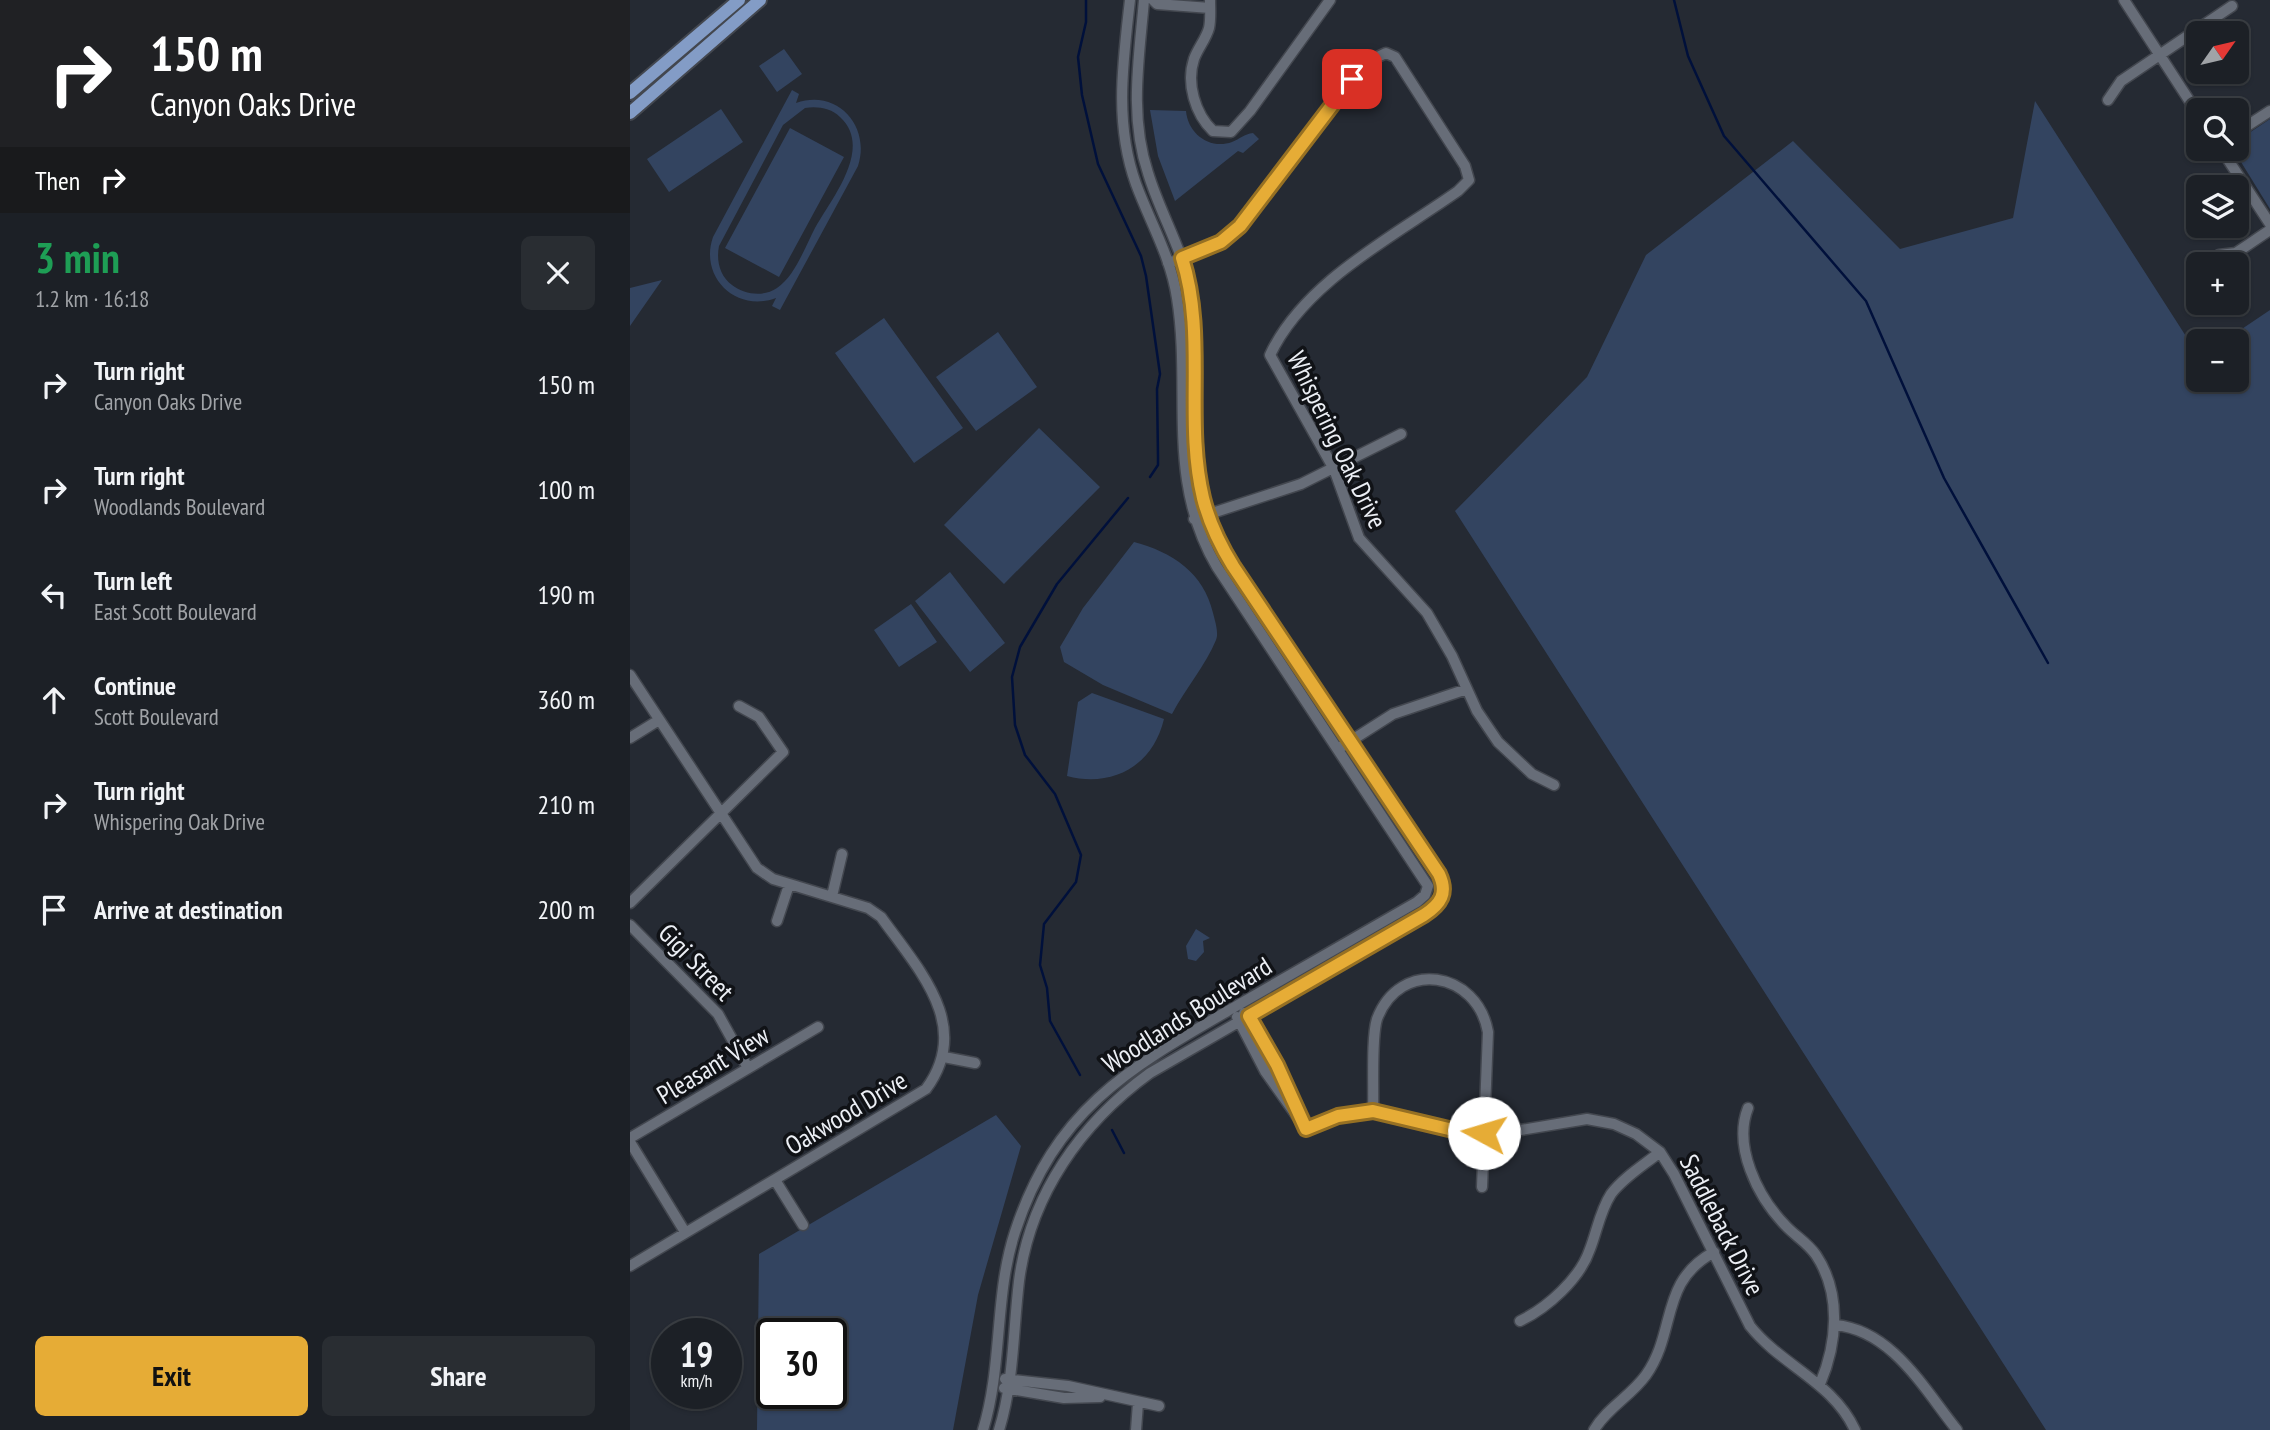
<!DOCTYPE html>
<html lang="en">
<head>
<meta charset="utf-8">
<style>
	body { margin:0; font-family:"PT Sans Narrow",sans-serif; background:#292d32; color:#f1f3f6; height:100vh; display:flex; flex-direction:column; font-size:26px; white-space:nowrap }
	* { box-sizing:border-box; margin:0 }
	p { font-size:23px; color:#a0a3a7 }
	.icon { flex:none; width:38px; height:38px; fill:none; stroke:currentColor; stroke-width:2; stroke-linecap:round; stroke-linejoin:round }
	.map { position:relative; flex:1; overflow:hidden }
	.drawer { display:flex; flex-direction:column; background:#1c2026; width:630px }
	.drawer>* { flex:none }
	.top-card { background:#202124; color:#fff; overflow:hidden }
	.needle { width:46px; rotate:56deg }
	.buttons { position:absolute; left:1556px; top:21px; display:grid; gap:14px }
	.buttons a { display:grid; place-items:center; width:63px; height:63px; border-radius:10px; background:#1c2026; box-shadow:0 2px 5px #0004,0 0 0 2px #3a3e43; font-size:35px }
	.speed { position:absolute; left:21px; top:1318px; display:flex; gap:14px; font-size:35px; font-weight:700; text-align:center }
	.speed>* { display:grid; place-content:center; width:91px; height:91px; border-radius:50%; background:#1c2026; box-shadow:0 2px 5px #0004,0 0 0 2px #3a3e43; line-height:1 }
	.speed small { font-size:18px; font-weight:400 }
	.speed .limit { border:4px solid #111; border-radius:10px; background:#fff; color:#111 }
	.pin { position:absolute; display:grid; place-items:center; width:60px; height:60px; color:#fff; margin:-30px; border-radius:14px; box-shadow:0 4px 10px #0006 }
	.me { position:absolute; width:77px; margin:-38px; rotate:276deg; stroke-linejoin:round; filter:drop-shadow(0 0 5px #0008) }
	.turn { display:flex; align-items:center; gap:24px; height:147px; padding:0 35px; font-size:32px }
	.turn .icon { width:91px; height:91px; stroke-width:2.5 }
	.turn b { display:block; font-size:49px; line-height:60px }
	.then { display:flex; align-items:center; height:66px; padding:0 35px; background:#0003; gap:14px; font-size:26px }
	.round { display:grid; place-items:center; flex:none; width:74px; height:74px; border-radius:10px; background:#292d32 }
	.headline { display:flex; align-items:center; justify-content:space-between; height:119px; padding:0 35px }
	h1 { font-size:42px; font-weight:600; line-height:52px; color:#1e9e55 }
	.action { display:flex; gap:14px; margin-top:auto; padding:14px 35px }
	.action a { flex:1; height:80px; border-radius:10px; background:#e6ac36; color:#111; font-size:28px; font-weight:600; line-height:80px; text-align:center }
	.action a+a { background:#292d32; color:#f1f3f6 }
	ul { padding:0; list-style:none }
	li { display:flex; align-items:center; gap:21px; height:105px; padding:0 35px }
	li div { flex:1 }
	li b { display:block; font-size:26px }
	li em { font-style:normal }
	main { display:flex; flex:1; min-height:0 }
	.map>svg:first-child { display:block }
	.green { fill:#334460; fill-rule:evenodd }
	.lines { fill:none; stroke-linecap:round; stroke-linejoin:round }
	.stream { stroke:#00103b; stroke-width:2.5 }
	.minor-casing { stroke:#43474f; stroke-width:13 }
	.major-casing { stroke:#43474f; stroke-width:16 }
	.minor { stroke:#676d78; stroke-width:10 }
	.major { stroke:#839cc6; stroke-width:12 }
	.route-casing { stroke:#967023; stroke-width:18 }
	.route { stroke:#e6ac36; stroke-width:12 }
	.labels { text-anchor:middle; stroke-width:7; stroke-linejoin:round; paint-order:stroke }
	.street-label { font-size:26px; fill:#eceff5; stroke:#101216 }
</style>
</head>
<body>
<main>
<section class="drawer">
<div class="top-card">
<div class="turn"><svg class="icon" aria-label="right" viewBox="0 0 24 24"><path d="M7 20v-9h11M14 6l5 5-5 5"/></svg><div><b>150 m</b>Canyon Oaks Drive</div></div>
<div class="then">Then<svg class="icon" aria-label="right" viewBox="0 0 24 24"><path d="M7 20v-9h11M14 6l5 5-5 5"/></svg></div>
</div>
<div class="headline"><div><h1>3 min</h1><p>1.2 km · 16:18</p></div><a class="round"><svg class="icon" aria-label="close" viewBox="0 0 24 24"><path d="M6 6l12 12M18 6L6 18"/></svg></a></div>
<ul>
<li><svg class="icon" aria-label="right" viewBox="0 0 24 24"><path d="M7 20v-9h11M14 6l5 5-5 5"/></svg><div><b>Turn right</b><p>Canyon Oaks Drive</p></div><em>150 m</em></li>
<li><svg class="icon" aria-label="right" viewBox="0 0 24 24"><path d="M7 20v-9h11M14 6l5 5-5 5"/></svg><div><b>Turn right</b><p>Woodlands Boulevard</p></div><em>100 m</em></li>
<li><svg class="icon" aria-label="left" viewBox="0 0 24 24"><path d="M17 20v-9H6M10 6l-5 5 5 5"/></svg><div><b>Turn left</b><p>East Scott Boulevard</p></div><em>190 m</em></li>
<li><svg class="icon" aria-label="ahead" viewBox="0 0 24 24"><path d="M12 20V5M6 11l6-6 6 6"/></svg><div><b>Continue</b><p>Scott Boulevard</p></div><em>360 m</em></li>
<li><svg class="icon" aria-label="right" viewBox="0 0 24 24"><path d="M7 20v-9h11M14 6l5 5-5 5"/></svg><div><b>Turn right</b><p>Whispering Oak Drive</p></div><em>210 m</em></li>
<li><svg class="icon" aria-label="arrive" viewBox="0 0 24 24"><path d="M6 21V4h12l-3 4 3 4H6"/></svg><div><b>Arrive at destination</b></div><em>200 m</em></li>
</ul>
<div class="action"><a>Exit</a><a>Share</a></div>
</section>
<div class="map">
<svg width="1640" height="1430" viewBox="0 0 1640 1430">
	<rect width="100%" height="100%" fill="#252a33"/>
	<path class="green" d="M154 49 172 74 147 92 129 66Z
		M162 90 169 94 166 103C207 88 241 126 228 166L150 310 142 306 146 298C106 313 69 277 83 237ZM175 108C187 106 201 108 210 117 244 148 201 199 185 228 175 247 165 276 147 288 134 297 115 295 102 285 90 276 86 261 89 246L153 125Z
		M1405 101 1568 355V380H1606V341H1594L1640 310V1430H1416L825 511 957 377 1016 255 1163 141 1270 249 1383 218Z
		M91 109 113 142 39 192 17 159Z
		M520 110 556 111C558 134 580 150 602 142 610 139 614 134 623 133L629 139 613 153 608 151 545 201 528 156Z
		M1640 119V209L1603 149H1606L1607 141Z
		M160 128 214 157 149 277 95 248Z
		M32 280 0 326V288Z
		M254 318 333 428 284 463 205 353Z
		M368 332 407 387 346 431 306 377Z
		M409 428 470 487 374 584 314 525Z
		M504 542C542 552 574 573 583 613 585 621 589 633 586 640 576 665 555 689 542 714L473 685 434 662 430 647 453 608Z
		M320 572 375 643 340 672 285 601Z
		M281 604 307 642 269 667 244 630Z
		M462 693 534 719C523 766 482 788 437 776L448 702Z
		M566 929 580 938 573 941 574 952 566 961 558 959 556 946Z
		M366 1115 391 1146 348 1295 323 1430H127L129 1254ZM142 1334H201V1393H142Z"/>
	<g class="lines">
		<path class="stream" d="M456 0V22L448 57 452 95 468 164 511 256 516 276 530 374 527 389 528 457V465L520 477
			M1044 0 1058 56 1094 136 1236 301 1314 478 1418 663
			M450 1075 420 1021 417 988 410 965 414 924 446 882 451 855 425 794 395 755 385 725 382 677 390 647 427 584 498 498
			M482 1130 494 1153"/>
		<g class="minor-casing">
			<path id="minor" d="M523 0 527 4 580 8
				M580 0C580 9 581 19 579 28 576 39 568 48 564 59 556 83 565 114 583 131L601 132 620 111 700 0
				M1494 0 1568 114
				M1478 100 1491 81 1602 6
				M1606 133 1640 111
				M1591 149 1640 224
				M1589 255 1606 253 1640 230
				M538 263C571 253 595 242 619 217L722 79 739 61 756 53 765 57 835 166 839 180 828 191C763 237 674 282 640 355L704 469 729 538 797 613 822 656 847 711 868 742 902 774 924 785
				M564 519 671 484 771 434
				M0 675 127 868 143 879 238 908 251 917C289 970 343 1026 296 1089L0 1266
				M0 738 29 720
				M708 749 763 714 837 689
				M202 896 212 854
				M0 903 153 752 129 717 109 706
				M147 921 159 885
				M0 925 88 1014 118 1068
				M614 1013 647 1065 666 1106
				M607 1017 635 1071 676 1129
				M314 1057 345 1063
				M1118 1108C1103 1146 1127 1196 1155 1225 1165 1236 1177 1242 1186 1255 1212 1294 1207 1344 1190 1384
				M743 1111C744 1089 741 1038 747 1019 770 958 847 971 858 1032L852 1187
				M676 1129 708 1116 743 1111 823 1130 854 1133 891 1130 957 1119 984 1124 1006 1134 1030 1152 1044 1174 1120 1326C1152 1366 1203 1382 1225 1430
				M0 1138 188 1027
				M0 1142 55 1232
				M145 1180 173 1225
				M890 1321C917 1308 950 1279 960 1249 967 1231 970 1211 981 1194 994 1177 1014 1165 1030 1152
				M1205 1325C1262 1330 1294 1389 1327 1430
				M375 1379 438 1386 529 1406
				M374 1388 434 1398 470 1397
				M353 1430C373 1365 364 1296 385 1232 426 1107 501 1067 608 1005 668 971 727 936 787 902L795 895 798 886 587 567C535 479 562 392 547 298 541 257 520 222 506 184 484 123 493 62 500 0
				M369 1430C384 1382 383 1331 389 1281 400 1195 451 1123 520 1073L794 915C811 904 818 893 809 874L603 566C547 473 577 396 562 298 555 253 531 216 518 173 499 116 509 59 514 0
				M506 1430 508 1403
				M964 1430C977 1408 1001 1396 1016 1375 1047 1331 1029 1282 1084 1252"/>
		</g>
		<g class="major-casing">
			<path id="major" d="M0 93 109 0
				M0 113 130 0"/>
		</g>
		<use href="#minor" class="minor"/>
		<use href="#major" class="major"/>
	</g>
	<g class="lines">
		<g class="route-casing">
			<path id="route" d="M722 79 610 226 591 242 552 258C577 336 554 419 573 498 579 522 590 545 603 566L809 874C818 893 811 904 794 915L619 1016 647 1065 676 1129 708 1116 743 1111 823 1130 854 1133"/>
		</g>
		<use href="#route" class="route"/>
	</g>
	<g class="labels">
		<g class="street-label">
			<text transform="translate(707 440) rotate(64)" y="9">Whispering Oak Drive</text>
			<text transform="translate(66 962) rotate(46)" y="9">Gigi Street</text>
			<text transform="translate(557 1015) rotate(-32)" y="9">Woodlands Boulevard</text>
			<text transform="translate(83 1065) rotate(-31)" y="9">Pleasant View</text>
			<text transform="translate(216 1113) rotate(-31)" y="9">Oakwood Drive</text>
			<text transform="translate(1092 1225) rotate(63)" y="9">Saddleback Drive</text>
		</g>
	</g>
</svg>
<div class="buttons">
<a><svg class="needle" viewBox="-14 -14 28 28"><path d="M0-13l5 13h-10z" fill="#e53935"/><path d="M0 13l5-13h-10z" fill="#a0a3a7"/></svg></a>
<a><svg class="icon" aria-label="search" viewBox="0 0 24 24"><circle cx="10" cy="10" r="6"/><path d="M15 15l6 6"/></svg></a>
<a><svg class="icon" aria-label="layers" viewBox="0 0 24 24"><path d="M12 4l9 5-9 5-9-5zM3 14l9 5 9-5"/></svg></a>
<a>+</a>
<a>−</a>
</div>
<div class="speed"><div>19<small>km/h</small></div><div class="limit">30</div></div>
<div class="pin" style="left:722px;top:79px;background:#d93025"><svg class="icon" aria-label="arrive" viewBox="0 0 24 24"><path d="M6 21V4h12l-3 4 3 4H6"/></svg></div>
<svg class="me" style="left:854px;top:1133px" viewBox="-20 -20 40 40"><circle r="19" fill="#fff"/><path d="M0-13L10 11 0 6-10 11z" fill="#e6ac36"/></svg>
</div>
</main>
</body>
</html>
